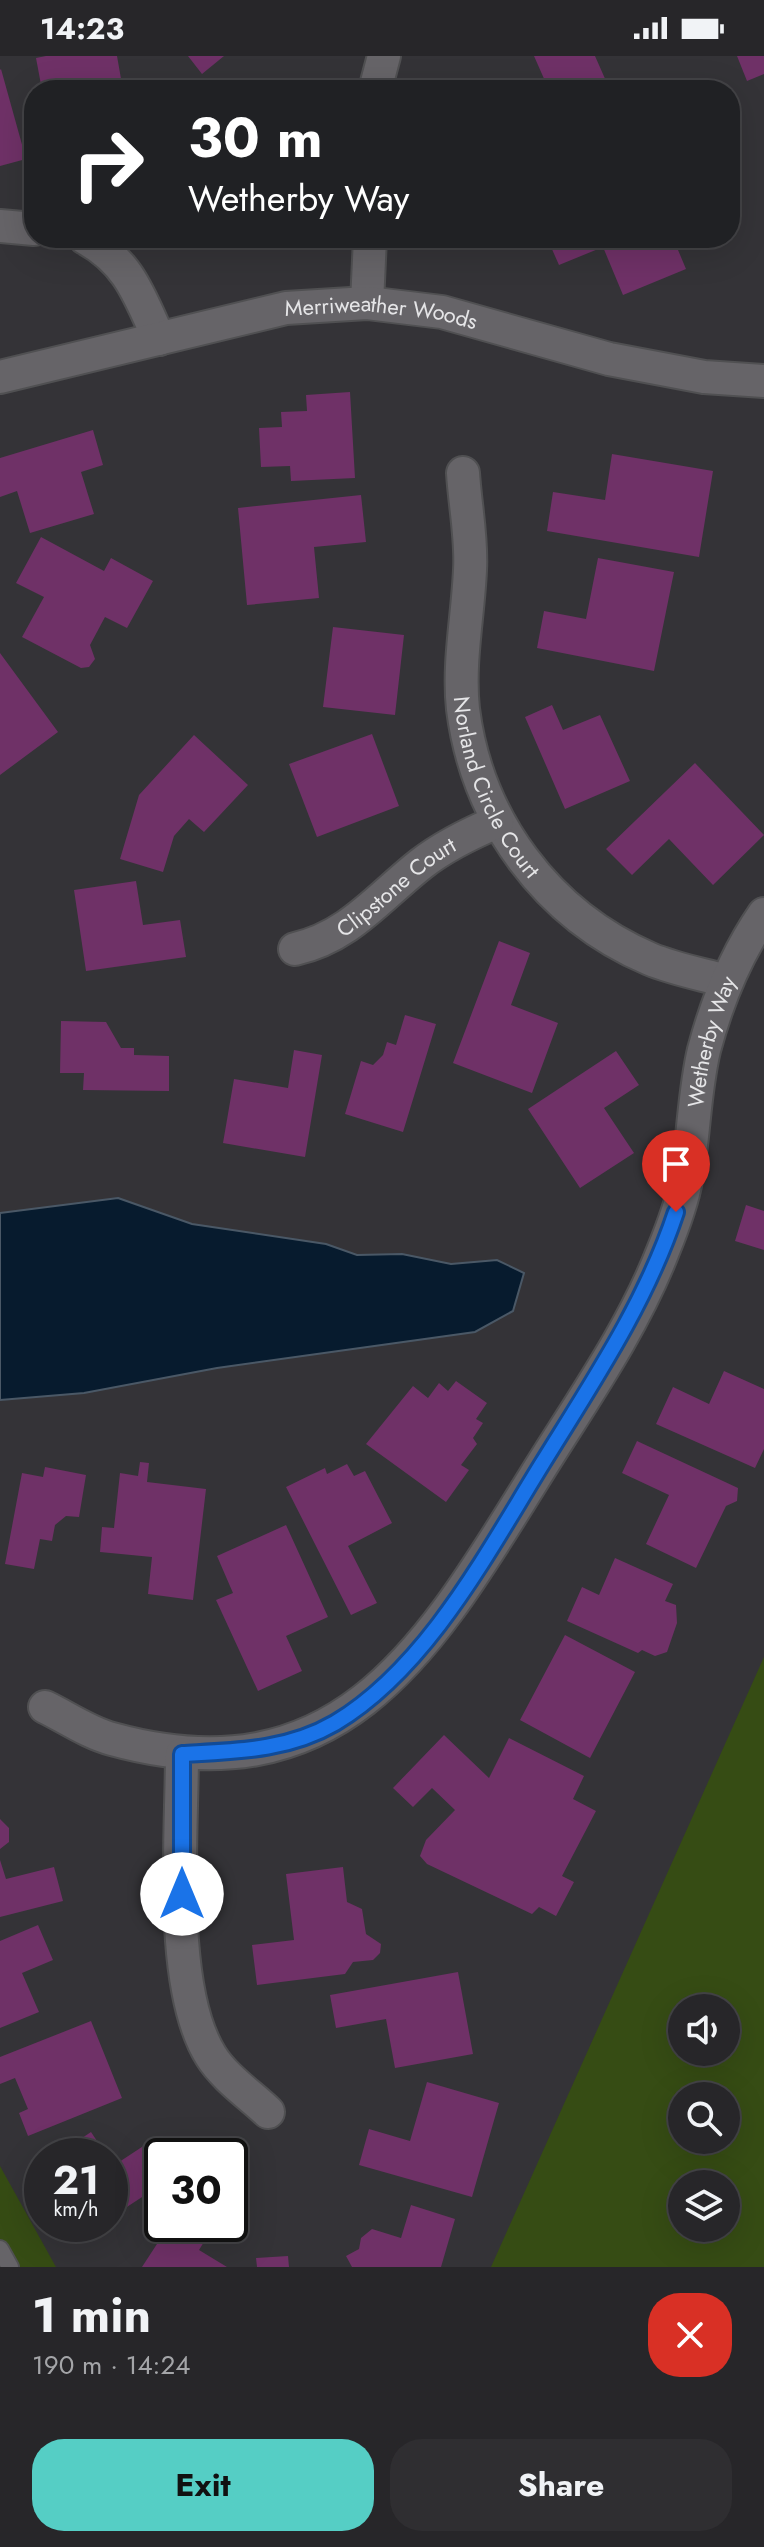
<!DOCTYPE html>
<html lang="en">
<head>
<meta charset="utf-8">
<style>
	body { margin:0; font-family:Jost,sans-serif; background:#2f2e31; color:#f1f3f6; height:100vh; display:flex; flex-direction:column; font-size:30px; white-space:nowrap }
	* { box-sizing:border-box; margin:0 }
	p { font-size:26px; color:#a4a5a8 }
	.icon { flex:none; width:44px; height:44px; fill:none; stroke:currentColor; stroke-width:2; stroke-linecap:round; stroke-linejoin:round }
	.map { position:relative; height:2211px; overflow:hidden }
	.details { display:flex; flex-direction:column; background:#272629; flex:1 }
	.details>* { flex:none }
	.top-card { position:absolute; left:24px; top:24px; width:716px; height:168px; border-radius:32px; box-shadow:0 8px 32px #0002,0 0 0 2px #434346; background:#202124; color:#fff; overflow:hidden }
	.tools { position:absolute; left:668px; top:1938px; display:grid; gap:16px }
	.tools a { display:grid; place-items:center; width:72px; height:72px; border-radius:50%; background:#272629; box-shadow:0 8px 32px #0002,0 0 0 2px #434346; font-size:40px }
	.speed { position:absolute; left:24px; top:2082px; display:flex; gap:16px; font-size:40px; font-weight:700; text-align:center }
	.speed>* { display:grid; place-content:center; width:104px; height:104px; border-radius:50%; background:#272629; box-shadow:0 8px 32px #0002,0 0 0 2px #434346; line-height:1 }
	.speed small { font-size:20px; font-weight:400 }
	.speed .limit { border:4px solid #111; border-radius:12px; background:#fff; color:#111 }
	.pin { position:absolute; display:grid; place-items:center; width:68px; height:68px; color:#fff; margin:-82px -34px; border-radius:50% 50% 50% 0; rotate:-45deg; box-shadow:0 0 8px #0007 }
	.pin .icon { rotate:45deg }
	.me { position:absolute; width:88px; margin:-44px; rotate:0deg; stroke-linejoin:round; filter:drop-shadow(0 0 6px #0008) }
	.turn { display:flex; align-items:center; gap:28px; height:168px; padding:0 32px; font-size:36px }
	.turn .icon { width:104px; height:104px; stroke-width:2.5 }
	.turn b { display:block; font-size:56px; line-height:68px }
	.round { display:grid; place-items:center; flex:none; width:84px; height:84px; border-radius:32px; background:#2f2e31 }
	.headline { display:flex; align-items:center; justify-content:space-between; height:136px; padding:0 32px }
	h1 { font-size:48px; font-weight:700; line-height:60px }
	.primary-button { display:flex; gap:16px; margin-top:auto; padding:16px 32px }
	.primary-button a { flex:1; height:92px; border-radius:32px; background:#55cec5; color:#111; font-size:32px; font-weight:700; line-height:92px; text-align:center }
	.primary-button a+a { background:#2f2e31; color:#f1f3f6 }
	.status { display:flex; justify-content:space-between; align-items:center; height:56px; padding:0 40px; background:#272629; direction:ltr }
	.status svg { height:22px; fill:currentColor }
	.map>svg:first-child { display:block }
	.green { fill:#364c14; fill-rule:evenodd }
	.water { fill:#071b2e; stroke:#4a5866; stroke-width:2 }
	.building { fill:#6f3167 }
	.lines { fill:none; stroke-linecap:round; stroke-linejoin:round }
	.service-casing { stroke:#505052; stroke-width:20 }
	.minor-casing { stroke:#505052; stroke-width:36 }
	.service { stroke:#666468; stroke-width:16 }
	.minor { stroke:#666468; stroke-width:32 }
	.route-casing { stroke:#114b97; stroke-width:20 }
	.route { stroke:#1a73e8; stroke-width:14 }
	.labels { text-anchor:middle; stroke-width:8; stroke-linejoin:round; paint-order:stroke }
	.street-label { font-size:22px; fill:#e5e5e7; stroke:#1c1b1d }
</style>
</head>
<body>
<div class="status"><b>14:23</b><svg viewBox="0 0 49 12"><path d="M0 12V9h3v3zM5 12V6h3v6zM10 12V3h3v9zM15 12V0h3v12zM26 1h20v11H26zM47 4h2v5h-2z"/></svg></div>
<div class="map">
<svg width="764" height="2211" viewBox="0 0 764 2211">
	<rect width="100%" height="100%" fill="#343337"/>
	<path class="green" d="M764 1601V2211H491ZM682 1952H726V1996H682ZM682 2040H726V2084H682ZM682 2128H726V2172H682Z
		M0 2110 56 2211H0Z"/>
	<path class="water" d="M118 1142 192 1168 326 1188 357 1199 402 1198 451 1208 497 1204 524 1217 513 1255 475 1276 217 1312 84 1337 0 1344V1157Z"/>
	<path class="building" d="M46 0H117L123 34H42L36 2Z
		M188 0H224L202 18Z
		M534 0H595L610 34H549Z
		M737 0H764V18L747 25Z
		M1 13 26 103 0 110V14Z
		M547 182H673L686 213 623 239 603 191 559 209Z
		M350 336 355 422 291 425 290 410 261 411 259 372 282 371 281 356 307 355 306 339Z
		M93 374 103 409 81 416 94 458 30 477 17 435 0 441V402Z
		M612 398 713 415 699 501 547 475 553 436 605 444Z
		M361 439 366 486 314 491 319 542 247 549 238 452Z
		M41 481 104 515 111 502 153 525 127 572 105 561 90 589 95 603 89 611 81 612 22 581 44 541 16 527Z
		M598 502 674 516 654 615 537 592 544 555 586 563Z
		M333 571 404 579 395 659 323 651Z
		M0 597 58 676 0 719Z
		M552 649 563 674 600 659 630 725 565 753 525 661Z
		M372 678 399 750 317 781 289 708Z
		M194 679 248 729 204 776 189 763 174 780 163 816 120 803 139 739Z
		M695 707 764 779 713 829 669 783 632 819 606 793Z
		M136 825 143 869 180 864 186 901 86 915 74 834Z
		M499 885 530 897 511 949 558 967 532 1037 453 1007Z
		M405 959 436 968 403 1076 345 1058 361 1005 373 1009 383 999 387 986 396 989Z
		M61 965 106 966 121 992H134V999L169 1000V1035L83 1034 84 1017H60Z
		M294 994 322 999 305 1101 223 1087 234 1023 288 1032Z
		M616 995 639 1029 604 1052 634 1097 580 1132 528 1053Z
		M746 1149 764 1155V1194L735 1185Z
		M724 1315 764 1333V1393L755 1412 656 1368 673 1331 709 1348Z
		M456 1325 487 1347 476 1363 483 1367 473 1382 477 1388 461 1409 469 1414 446 1446 366 1388 413 1330 428 1342 439 1327 448 1335Z
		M637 1385 738 1432 737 1445 726 1450 696 1512 646 1488 669 1439 622 1417Z
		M140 1406 149 1407 147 1426 206 1433 193 1544 148 1538 152 1501 100 1496 102 1471 114 1472 120 1417 138 1420Z
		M347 1408 354 1420 365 1415 392 1467 348 1490 377 1547 351 1559 286 1431 325 1412 327 1418Z
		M45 1411 86 1419 79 1461 66 1460 55 1469 52 1485 40 1483 34 1513 5 1508 22 1417 43 1421Z
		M286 1469 328 1561 286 1580 302 1615 258 1635 216 1544 233 1537 217 1500Z
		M615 1502 673 1528 665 1545 676 1549 677 1567 667 1596 655 1600 642 1594 638 1597 567 1565 582 1531 599 1539Z
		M565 1579 635 1616 590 1702 520 1664Z
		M444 1679 489 1722 509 1682 584 1720 573 1743 596 1755 562 1820 574 1826 556 1860 539 1851 532 1858 427 1808 420 1800 426 1784 455 1754 432 1732 413 1751 393 1732Z
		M0 1763 9 1772V1786L0 1793Z
		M0 1804 6 1823 54 1811 63 1845 0 1861Z
		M343 1811 347 1846 362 1853 366 1878 381 1888 380 1897 373 1904 353 1906 345 1918 257 1929 252 1889 294 1884 286 1818Z
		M38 1869 53 1904 22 1917 39 1956 0 1972V1885Z
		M458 1916 473 1998 395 2012 386 1963 336 1972 330 1939Z
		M91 1965 122 2042 28 2080 19 2057 28 2053 15 2022 0 2028V2001Z
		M427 2026 499 2047 472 2141 359 2109 369 2073 410 2085Z
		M91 2076 107 2100H55Z
		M148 2087 162 2108V2128L110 2162V2105L113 2110Z
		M411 2149 455 2163 441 2211H352L346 2200 359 2193 361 2182 372 2173 401 2182Z
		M77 2168H101L84 2179Z
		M170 2168H215L199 2194 227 2211H142Z
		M288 2200 289 2211H257L256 2202Z"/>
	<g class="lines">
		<g class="service-casing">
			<path id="service" d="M0 2193 10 2211"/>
		</g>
		<g class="minor-casing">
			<g id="minor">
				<path d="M375 34 384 0"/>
				<path d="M0 170 34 173"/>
				<path d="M85 182C129 206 139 239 159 283"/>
				<path d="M367 247 370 182"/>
				<path id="s1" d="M0 321 286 252 367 247 442 256 609 303 704 321 764 325"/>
				<path id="s2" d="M463 417C465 449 472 483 470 514 468 560 458 607 463 653 477 764 547 859 650 903 674 913 701 918 726 925"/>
				<path id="s3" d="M295 893C349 881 379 841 421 808 444 790 471 777 497 766"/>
				<path id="s4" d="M45 1651C66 1661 89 1677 112 1683 341 1746 429 1591 534 1422 579 1349 632 1275 663 1195 672 1173 682 1147 686 1124 694 1081 694 1036 704 994 717 945 735 900 764 858"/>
				<path d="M182 1698C182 1779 168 1932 211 2000 224 2021 250 2039 268 2056"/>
			</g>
		</g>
		<use href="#service" class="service"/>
		<use href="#minor" class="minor"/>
	</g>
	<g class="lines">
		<g class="route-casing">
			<path id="route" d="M182 1838V1698C235 1695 287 1695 335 1667 427 1612 487 1497 542 1408 592 1327 646 1247 676 1156"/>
		</g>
		<use href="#route" class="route"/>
	</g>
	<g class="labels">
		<g class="street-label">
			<text dy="8" stroke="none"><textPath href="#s1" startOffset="390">Merriweather Woods</textPath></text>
			<text dy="8" stroke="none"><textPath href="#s2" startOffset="322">Norland Circle Court</textPath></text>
			<text dy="8" stroke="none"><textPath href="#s3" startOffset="120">Clipstone Court</textPath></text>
			<text dy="8" stroke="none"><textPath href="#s4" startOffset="1098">Wetherby Way</textPath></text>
		</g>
	</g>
</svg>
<div class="tools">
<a><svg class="icon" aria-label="sound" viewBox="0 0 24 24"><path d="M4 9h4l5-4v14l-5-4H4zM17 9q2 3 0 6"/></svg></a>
<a><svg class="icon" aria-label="search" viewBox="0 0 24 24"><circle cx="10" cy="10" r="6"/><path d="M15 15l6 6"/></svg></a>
<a><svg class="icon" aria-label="layers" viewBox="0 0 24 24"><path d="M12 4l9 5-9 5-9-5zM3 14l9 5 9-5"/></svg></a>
</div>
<div class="speed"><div>21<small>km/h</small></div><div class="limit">30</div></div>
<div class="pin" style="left:676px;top:1156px;background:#d93025"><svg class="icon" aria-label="arrive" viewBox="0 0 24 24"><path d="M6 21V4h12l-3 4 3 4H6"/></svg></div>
<svg class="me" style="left:182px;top:1838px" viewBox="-20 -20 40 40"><circle r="19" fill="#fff"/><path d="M0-13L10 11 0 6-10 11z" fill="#1a73e8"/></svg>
<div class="top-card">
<div class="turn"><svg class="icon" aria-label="right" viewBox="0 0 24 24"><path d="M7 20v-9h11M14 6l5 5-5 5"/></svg><div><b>30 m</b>Wetherby Way</div></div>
</div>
</div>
<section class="details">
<div class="headline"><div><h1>1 min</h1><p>190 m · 14:24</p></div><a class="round" style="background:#d93025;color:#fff"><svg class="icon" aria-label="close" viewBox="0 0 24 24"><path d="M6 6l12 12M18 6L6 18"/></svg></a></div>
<div class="primary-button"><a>Exit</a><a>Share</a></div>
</section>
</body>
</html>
